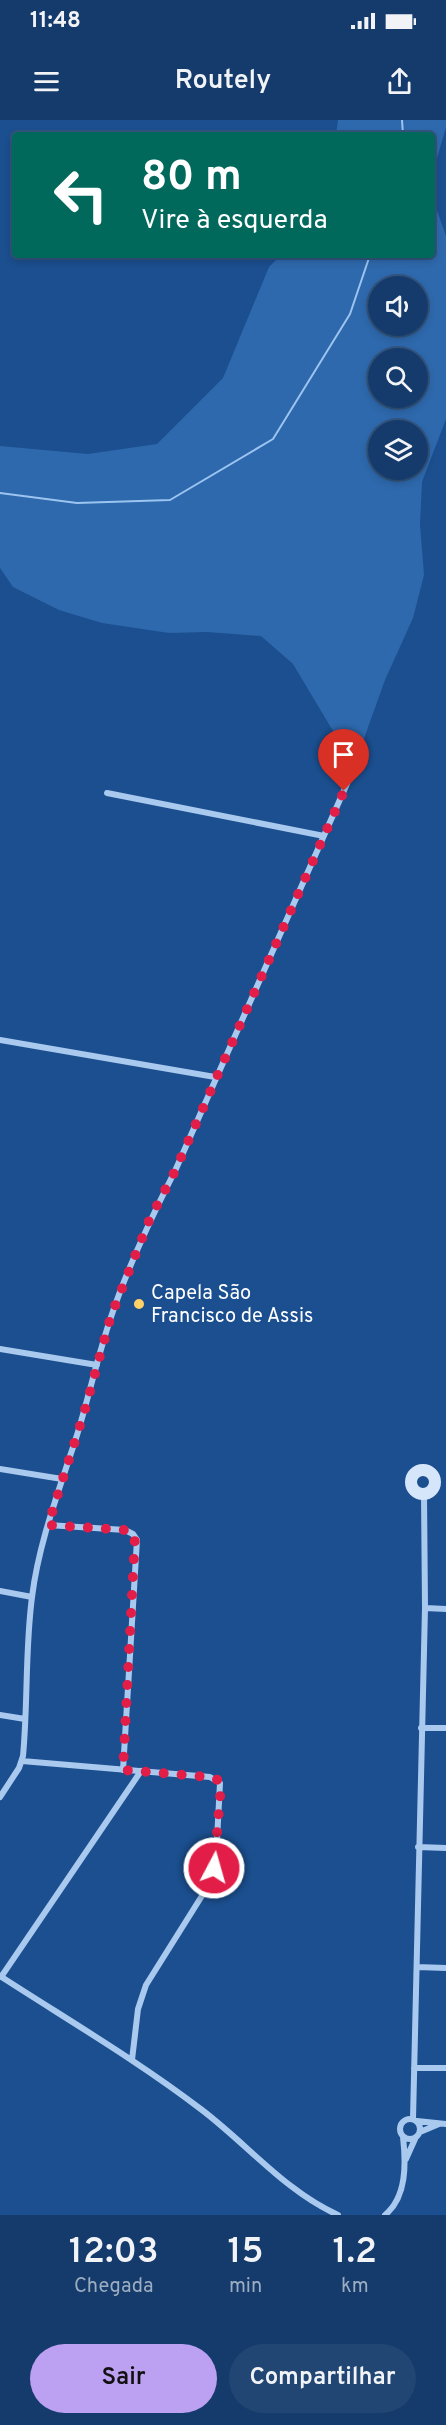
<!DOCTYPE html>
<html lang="pt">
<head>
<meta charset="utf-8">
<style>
	body { margin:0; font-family:Overpass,sans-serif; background:#214673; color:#f1f3f6; height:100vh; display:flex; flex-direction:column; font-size:22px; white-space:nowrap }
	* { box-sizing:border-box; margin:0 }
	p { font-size:20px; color:#9dadc1 }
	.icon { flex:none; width:33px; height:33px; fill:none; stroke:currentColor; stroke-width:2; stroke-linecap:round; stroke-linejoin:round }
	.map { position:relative; height:2095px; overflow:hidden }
	.drawer { display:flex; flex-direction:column; background:#143b6b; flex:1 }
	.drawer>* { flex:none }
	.banner { position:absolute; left:12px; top:12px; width:423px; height:126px; border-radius:6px; box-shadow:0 3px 9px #0003,0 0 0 2px #33557e; background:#00695c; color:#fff; overflow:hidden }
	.controls { position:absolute; left:368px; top:156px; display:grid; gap:12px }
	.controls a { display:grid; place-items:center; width:60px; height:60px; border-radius:50%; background:#143b6b; box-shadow:0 3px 9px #0003,0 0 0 2px #33557e; font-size:30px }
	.pin { position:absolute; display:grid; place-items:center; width:51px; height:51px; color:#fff; margin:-62px -26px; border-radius:50% 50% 50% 0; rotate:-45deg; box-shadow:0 0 6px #0007 }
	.pin .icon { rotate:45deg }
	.me { position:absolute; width:66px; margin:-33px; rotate:6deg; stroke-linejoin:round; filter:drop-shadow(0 0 4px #0008) }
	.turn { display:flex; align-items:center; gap:21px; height:126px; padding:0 30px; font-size:27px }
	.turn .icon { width:78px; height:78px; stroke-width:2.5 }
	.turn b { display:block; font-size:42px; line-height:51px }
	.eta { display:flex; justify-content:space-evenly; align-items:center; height:102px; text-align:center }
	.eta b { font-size:36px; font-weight:600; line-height:42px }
	.action { display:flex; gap:12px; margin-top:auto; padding:12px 30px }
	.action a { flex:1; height:69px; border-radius:36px; background:#bca0f2; color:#111; font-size:24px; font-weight:600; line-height:69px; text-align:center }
	.action a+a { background:#214673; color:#f1f3f6 }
	.status { display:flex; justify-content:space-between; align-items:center; height:42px; padding:0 30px; background:#143b6b; direction:ltr }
	.status svg { height:16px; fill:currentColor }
	header { display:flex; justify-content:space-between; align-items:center; height:78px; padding:0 30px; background:#143b6b; font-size:27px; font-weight:600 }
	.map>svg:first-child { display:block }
	.green { fill:#2e69ad; fill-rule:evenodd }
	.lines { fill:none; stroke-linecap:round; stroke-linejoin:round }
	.stream { stroke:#9cc4f0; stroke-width:2 }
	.street { stroke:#a9c9ee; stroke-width:6 }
	.secondary { stroke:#d6e6fa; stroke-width:12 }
	.route { stroke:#e11d48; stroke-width:10; stroke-dasharray:0 18 }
	.poi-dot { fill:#ffd166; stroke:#1b4f8f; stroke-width:2 }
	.labels { text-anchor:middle; stroke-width:4.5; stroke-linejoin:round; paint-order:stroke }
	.poi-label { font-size:20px; fill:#fff; stroke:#1b4f8f; text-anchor:start }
</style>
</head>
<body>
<div class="status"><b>11:48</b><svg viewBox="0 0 49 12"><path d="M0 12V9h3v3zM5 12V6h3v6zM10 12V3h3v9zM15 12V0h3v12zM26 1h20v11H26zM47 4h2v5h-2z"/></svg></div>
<header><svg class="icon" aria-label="menu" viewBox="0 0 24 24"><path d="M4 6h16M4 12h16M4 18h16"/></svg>Routely<svg class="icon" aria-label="share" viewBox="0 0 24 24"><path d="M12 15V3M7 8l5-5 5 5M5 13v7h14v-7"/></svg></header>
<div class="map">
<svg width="446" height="2095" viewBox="0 0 446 2095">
	<rect width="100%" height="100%" fill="#1b4f8f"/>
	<path class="green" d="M338 0H446V7L432 56V15H336Z
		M432 76 446 116V299L422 362 420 405 424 455 413 498 385 560 357 638 336 616 293 544 261 516 207 512 169 513 102 503 59 490 13 467 0 448V326L88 334 157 324 223 258 269 147 281 135H432ZM417 166V206H378V166ZM378 238H417V278H378ZM378 310H417V350H378Z"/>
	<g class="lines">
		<path class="stream" d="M402 0 403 15
			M0 373 77 383 170 380 273 319 350 194 370 135"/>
		<path class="street" d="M107 673 324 716
			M0 920 215 957
			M0 1229 97 1245
			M0 1349 62 1359
			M48 1405 125 1410 133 1414 137 1420 123 1650
			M0 1471 32 1477
			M425 1488 446 1489
			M0 1595 25 1599
			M421 1608H446
			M22 1641 210 1657 220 1663 216 1739 210 1763 146 1865 138 1889 132 1940
			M0 1677 19 1648 23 1636C28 1583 25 1530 32 1477 39 1421 60 1368 77 1315 89 1276 98 1235 111 1197 128 1146 151 1098 175 1051L338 684 350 657 359 644
			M418 1727 446 1728
			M417 1847 446 1848
			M0 1856C68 1900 138 1941 202 1990 248 2025 285 2071 338 2095
			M1 1857 141 1651
			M414 1948H446
			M400 2009a10 10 0 1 1 20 0a10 10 0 1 1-20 0Z
			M413 1999 425 1488 424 1374
			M417 2001 446 2004
			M420 2012 439 2004
			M406 2039 415 2019
			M385 2095C407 2077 406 2043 403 2017"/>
		<path class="secondary" d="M411 1362a12 12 0 1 1 24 0a12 12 0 1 1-24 0Z"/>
	</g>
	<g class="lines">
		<path class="route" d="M214 1748 221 1666 218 1660 210 1657 123 1650 135 1416 125 1410 48 1405 84 1293 111 1196 149 1101 175 1051 344 671"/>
	</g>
	<circle class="poi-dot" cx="139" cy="1184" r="6"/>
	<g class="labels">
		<g class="poi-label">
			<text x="151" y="1179">Capela São<tspan x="151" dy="23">Francisco de Assis</tspan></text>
		</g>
	</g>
</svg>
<div class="controls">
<a><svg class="icon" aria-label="sound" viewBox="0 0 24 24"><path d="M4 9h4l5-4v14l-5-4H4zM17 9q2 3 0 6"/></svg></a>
<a><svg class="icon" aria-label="search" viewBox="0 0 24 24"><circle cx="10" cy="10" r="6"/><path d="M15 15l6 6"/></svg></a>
<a><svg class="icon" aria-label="layers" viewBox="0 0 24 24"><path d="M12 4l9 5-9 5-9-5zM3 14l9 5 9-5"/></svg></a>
</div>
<div class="pin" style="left:344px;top:671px;background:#d93025"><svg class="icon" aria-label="arrive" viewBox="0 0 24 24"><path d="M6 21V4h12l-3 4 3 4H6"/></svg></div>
<svg class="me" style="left:214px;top:1748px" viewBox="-20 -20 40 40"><circle r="17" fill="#e11d48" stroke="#fff" stroke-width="3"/><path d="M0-11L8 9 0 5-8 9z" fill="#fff"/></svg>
<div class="banner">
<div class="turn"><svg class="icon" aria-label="left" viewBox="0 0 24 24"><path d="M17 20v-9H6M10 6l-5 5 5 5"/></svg><div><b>80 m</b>Vire à esquerda</div></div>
</div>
</div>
<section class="drawer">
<div class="eta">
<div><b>12:03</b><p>Chegada</p></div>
<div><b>15</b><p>min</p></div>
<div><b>1.2</b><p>km</p></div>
</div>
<div class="action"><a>Sair</a><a>Compartilhar</a></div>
</section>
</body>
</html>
